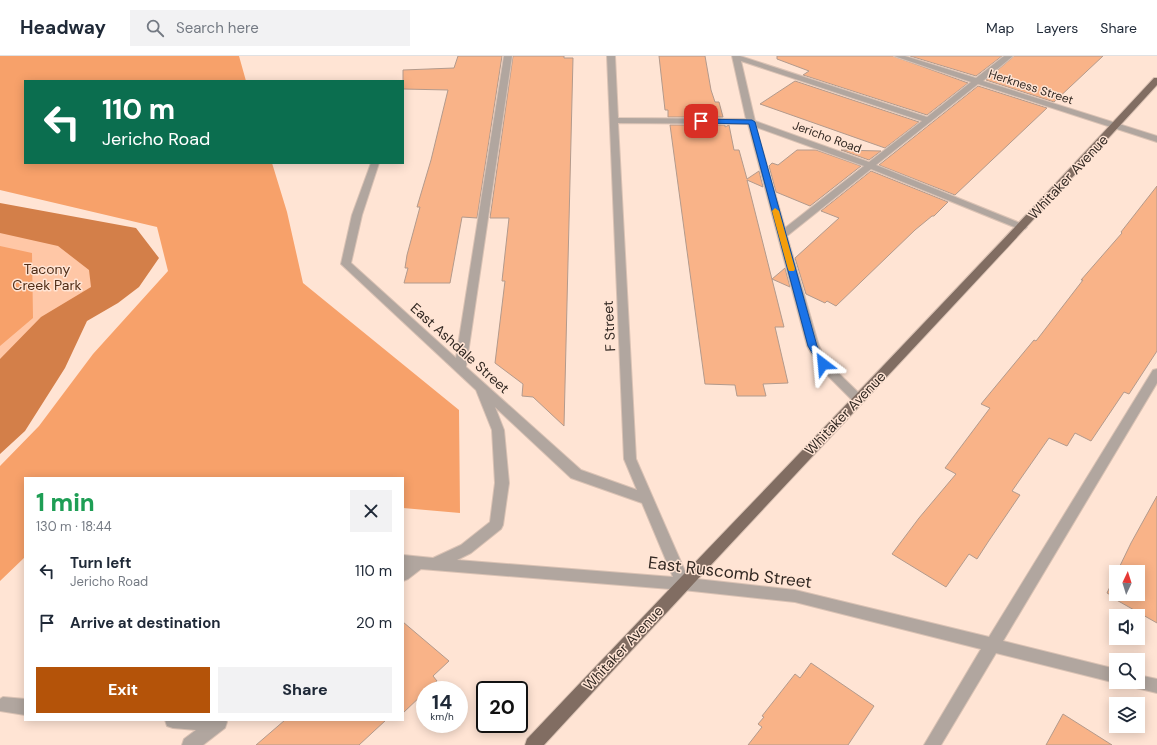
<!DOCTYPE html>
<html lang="en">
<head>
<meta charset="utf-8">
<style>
	body { margin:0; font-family:"DM Sans",sans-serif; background:#f2f2f3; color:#1f2937; height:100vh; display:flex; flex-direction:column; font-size:15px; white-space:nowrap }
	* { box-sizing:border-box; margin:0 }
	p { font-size:13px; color:#747a83 }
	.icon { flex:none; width:22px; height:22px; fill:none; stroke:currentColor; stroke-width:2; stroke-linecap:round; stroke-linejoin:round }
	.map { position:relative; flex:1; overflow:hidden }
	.details { position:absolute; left:24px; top:421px; width:380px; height:244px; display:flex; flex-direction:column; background:#fff; border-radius:0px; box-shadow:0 2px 10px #0003 }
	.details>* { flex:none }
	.top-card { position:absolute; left:24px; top:24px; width:380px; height:84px; border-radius:0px; box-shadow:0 2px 10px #0003; background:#0b6e4f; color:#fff; overflow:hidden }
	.needle { width:26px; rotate:4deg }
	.tools { position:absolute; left:1109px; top:509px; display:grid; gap:8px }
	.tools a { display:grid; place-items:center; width:36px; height:36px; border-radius:0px; background:#fff; box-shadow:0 2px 10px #0003; font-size:20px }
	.speed { position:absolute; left:416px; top:625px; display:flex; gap:8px; font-size:20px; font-weight:700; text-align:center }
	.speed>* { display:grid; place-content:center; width:52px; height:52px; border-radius:50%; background:#fff; box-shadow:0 2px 10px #0003; line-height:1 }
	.speed small { font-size:10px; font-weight:400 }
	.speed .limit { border:2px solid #111; border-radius:6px; background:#fff; color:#111 }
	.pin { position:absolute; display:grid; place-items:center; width:34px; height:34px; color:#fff; margin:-17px; border-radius:8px; box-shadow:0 2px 6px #0006 }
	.me { position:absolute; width:44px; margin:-22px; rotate:331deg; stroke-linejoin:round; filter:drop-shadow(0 0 3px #0008) }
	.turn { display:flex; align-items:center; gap:14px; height:84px; padding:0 12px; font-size:18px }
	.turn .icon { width:52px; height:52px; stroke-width:2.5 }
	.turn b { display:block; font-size:28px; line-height:34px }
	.round { display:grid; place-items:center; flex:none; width:42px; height:42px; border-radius:0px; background:#f2f2f3 }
	.overview { display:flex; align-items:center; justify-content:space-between; height:68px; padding:0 12px }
	h1 { font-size:24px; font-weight:800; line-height:30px; color:#1e9e55 }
	.action { display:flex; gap:8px; margin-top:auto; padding:8px 12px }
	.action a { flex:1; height:46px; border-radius:0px; background:#b45309; color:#fff; font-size:16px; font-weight:800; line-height:46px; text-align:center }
	.action a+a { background:#f2f2f3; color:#1f2937 }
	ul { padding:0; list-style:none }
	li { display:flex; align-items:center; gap:12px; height:52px; padding:0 12px }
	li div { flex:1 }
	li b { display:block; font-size:15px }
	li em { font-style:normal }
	header { display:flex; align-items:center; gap:24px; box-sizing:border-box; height:56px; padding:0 20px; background:#fff; border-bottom:1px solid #e0e1e3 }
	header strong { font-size:19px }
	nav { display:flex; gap:22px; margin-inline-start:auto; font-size:14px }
	.search { width:280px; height:36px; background:#f2f2f3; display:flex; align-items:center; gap:10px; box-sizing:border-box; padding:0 14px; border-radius:0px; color:#747a83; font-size:15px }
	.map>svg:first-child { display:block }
	.green { fill:#ffc7a6 }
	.forest { fill:#f7a16a }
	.water { fill:#d37f49 }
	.building { fill:#f9b388; stroke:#b39a8c }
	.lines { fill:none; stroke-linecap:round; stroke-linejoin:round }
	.minor-casing { stroke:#dac2b4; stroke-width:2 }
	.major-casing { stroke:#dac2b4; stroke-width:2 }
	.minor { fill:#b1a69f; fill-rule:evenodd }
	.major { fill:#816d62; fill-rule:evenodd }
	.route { fill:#1a73e8; stroke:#114b97 }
	.slow { fill:#f59e0b }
	.labels { text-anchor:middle; stroke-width:3; stroke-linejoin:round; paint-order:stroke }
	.far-street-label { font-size:12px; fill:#322822; stroke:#ffe4d4 }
	.street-label { font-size:14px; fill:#322822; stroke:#ffe4d4 }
	.park-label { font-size:14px; fill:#512e18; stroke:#ffe4d4 }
	.near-street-label { font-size:17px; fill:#322822; stroke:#ffe4d4 }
</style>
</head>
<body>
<header>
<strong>Headway</strong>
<div class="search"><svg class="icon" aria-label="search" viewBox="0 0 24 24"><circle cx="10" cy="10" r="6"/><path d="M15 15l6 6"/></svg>Search here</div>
<nav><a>Map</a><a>Layers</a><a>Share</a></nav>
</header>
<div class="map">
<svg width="1157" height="689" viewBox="0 0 1157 689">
	<rect width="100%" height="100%" fill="#ffe4d4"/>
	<path class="green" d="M0 158 129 195 0 353Z"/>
	<path class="forest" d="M0 0H239L246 25H25V107H272L287 156 303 227 459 354 460 457 403 452V422H25V501L0 525V410L39 370 93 298 168 215 157 171 0 134Z
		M0 190 32 197 33 262 0 290Z"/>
	<path class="water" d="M0 147 136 172 159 202 139 231 118 247 87 265 65 312 25 375 0 398V303L41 261 91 231 89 214 58 190 0 177Z"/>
	<path class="building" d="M458 0H502L477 162 462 161 450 227H404L408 212H405L407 199 420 151H417L431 104 448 34 403 33V14L454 12Z
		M513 0H564V2H573L564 370 533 341 522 340 523 328 495 307 505 225H502L509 162H490Z
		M659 0H705L711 34 715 46H719L723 61H668V54H665Z
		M777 0H893L968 27 927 59 803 19 809 15 777 3Z
		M910 0H1002L976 20Z
		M1014 0H1103L1054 46 986 24Z
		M795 25 919 66 885 92 760 48Z
		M978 30 1047 52 955 139 879 109Z
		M670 69H725V71L729 69 734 94H739L747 123 759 115 763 131 747 124 784 271H775L788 327 763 328 766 340H737L735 329 705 328Z
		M797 94H816L861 110 810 150 776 136 769 110 772 107 778 109Z
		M841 94 881 95 869 104Z
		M871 115 948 146 934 160H932L915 174 836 250 827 245 825 247 806 238 795 202 839 162 821 155Z
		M1157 130V295L1129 338 1124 336 1091 385 1075 377 1067 390 1049 382 1012 435 1020 439 988 486 977 503 969 498 946 531 892 498 919 462 956 418 945 412 990 352 981 348 1034 284 1036 285 1083 224H1081L1122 177 1121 176Z
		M785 212 790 231 772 223Z
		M1157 440V567L1113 542 1114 541 1107 537 1116 518V538H1138V516H1117L1131 487Z
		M403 566 449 605 433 620 437 625 427 634H425V636L403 657Z
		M811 607 874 650 848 689H748L762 671 758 668 764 661 762 660 795 618 800 622Z
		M1063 658 1112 689H1046Z
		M285 664H386L359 689H256Z"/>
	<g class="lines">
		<g class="minor-casing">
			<path id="minor" d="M504 0H512L466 311 581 414 637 434 624 403 607 0H615L618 62 746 63 732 0H740L927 61 971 26 894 0H905L976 22 1004 0H1013L983 25 1157 80V86L978 28 876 109 1025 169 1027 171 1025 173H1019L871 113 787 180 819 290 827 306 862 340 864 343 862 346 858 347 854 346 819 311 807 290 748 68 618 67 636 403 688 522 795 534 989 581 1153 314 1157 313V327L1003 585 1116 613V626H1119L1116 627 996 597 941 689H924L981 593 795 546 683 534 421 513 408 523 403 525V499L433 502 461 489 490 466 495 427 492 374 476 334 341 208 352 159 371 107H379L362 159 351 207 456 302ZM741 5 922 65 869 106 755 65ZM756 71 864 110 785 172ZM495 351 571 422 642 447 673 521 457 504 471 497 501 473 503 469 509 427 504 374Z
				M1138 619 1157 623V637L1132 631 1130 626H1138Z
				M3 641 25 643V659L0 655V643Z
				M165 664H226L227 666 225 672 203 689H182L184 683 196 674 173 672 167 670Z"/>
		</g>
		<g class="major-casing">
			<path id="major" d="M1154 22H1157V29C955 251 747 468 544 689H525L527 683C736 462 948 245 1154 22Z"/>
		</g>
		<use href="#minor" class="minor"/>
		<use href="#major" class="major"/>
	</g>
	<path class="route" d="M699 63 752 64 755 66 817 290 827 308 826 310H820L808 290 749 68 701 67 698 65Z"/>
	<path class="slow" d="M775 152 779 155 795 213 794 215H789L788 213 772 155Z"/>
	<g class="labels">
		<g class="far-street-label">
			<text transform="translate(1031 31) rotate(18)" y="4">Herkness Street</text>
			<text transform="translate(827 81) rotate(20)" y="4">Jericho Road</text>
		</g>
		<g class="street-label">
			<text transform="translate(1068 121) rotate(-47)" y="5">Whitaker Avenue</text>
			<text transform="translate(609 270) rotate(-93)" y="5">F Street</text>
			<text transform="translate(460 292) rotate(42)" y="5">East Ashdale Street</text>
			<text transform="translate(845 357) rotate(-46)" y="5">Whitaker Avenue</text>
			<text transform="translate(623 592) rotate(-47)" y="5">Whitaker Avenue</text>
		</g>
		<g class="park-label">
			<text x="47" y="218">Tacony<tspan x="47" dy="16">Creek Park</tspan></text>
		</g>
		<g class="near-street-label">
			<text transform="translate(730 516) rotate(7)" y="6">East Ruscomb Street</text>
		</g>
	</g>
</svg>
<div class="tools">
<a><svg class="needle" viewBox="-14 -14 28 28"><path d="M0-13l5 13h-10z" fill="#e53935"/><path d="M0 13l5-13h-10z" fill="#747a83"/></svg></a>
<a><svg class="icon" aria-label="sound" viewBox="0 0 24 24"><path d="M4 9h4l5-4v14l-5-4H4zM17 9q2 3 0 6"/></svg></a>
<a><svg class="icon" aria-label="search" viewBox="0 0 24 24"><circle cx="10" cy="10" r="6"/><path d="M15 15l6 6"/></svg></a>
<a><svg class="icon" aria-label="layers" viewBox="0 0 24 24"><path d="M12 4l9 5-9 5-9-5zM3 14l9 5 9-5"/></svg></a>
</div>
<div class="speed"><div>14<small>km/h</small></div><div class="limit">20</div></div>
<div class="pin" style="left:701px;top:65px;background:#d93025"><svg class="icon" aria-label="arrive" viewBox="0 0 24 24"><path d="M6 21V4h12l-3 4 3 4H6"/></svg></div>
<svg class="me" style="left:823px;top:308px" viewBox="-20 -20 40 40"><path d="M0-17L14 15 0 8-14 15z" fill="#1a73e8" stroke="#fff" stroke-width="4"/></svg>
<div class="top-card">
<div class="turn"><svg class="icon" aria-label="left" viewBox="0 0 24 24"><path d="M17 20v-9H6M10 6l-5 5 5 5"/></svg><div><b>110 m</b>Jericho Road</div></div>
</div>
<section class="details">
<div class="overview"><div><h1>1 min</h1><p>130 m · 18:44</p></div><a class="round"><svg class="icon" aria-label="close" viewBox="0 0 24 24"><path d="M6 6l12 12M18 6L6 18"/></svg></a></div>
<ul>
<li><svg class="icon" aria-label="left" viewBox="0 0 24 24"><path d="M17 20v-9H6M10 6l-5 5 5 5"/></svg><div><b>Turn left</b><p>Jericho Road</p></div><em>110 m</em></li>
<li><svg class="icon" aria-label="arrive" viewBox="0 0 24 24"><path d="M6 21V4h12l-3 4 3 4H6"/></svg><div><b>Arrive at destination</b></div><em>20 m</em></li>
</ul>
<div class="action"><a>Exit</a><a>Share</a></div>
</section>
</div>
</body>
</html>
